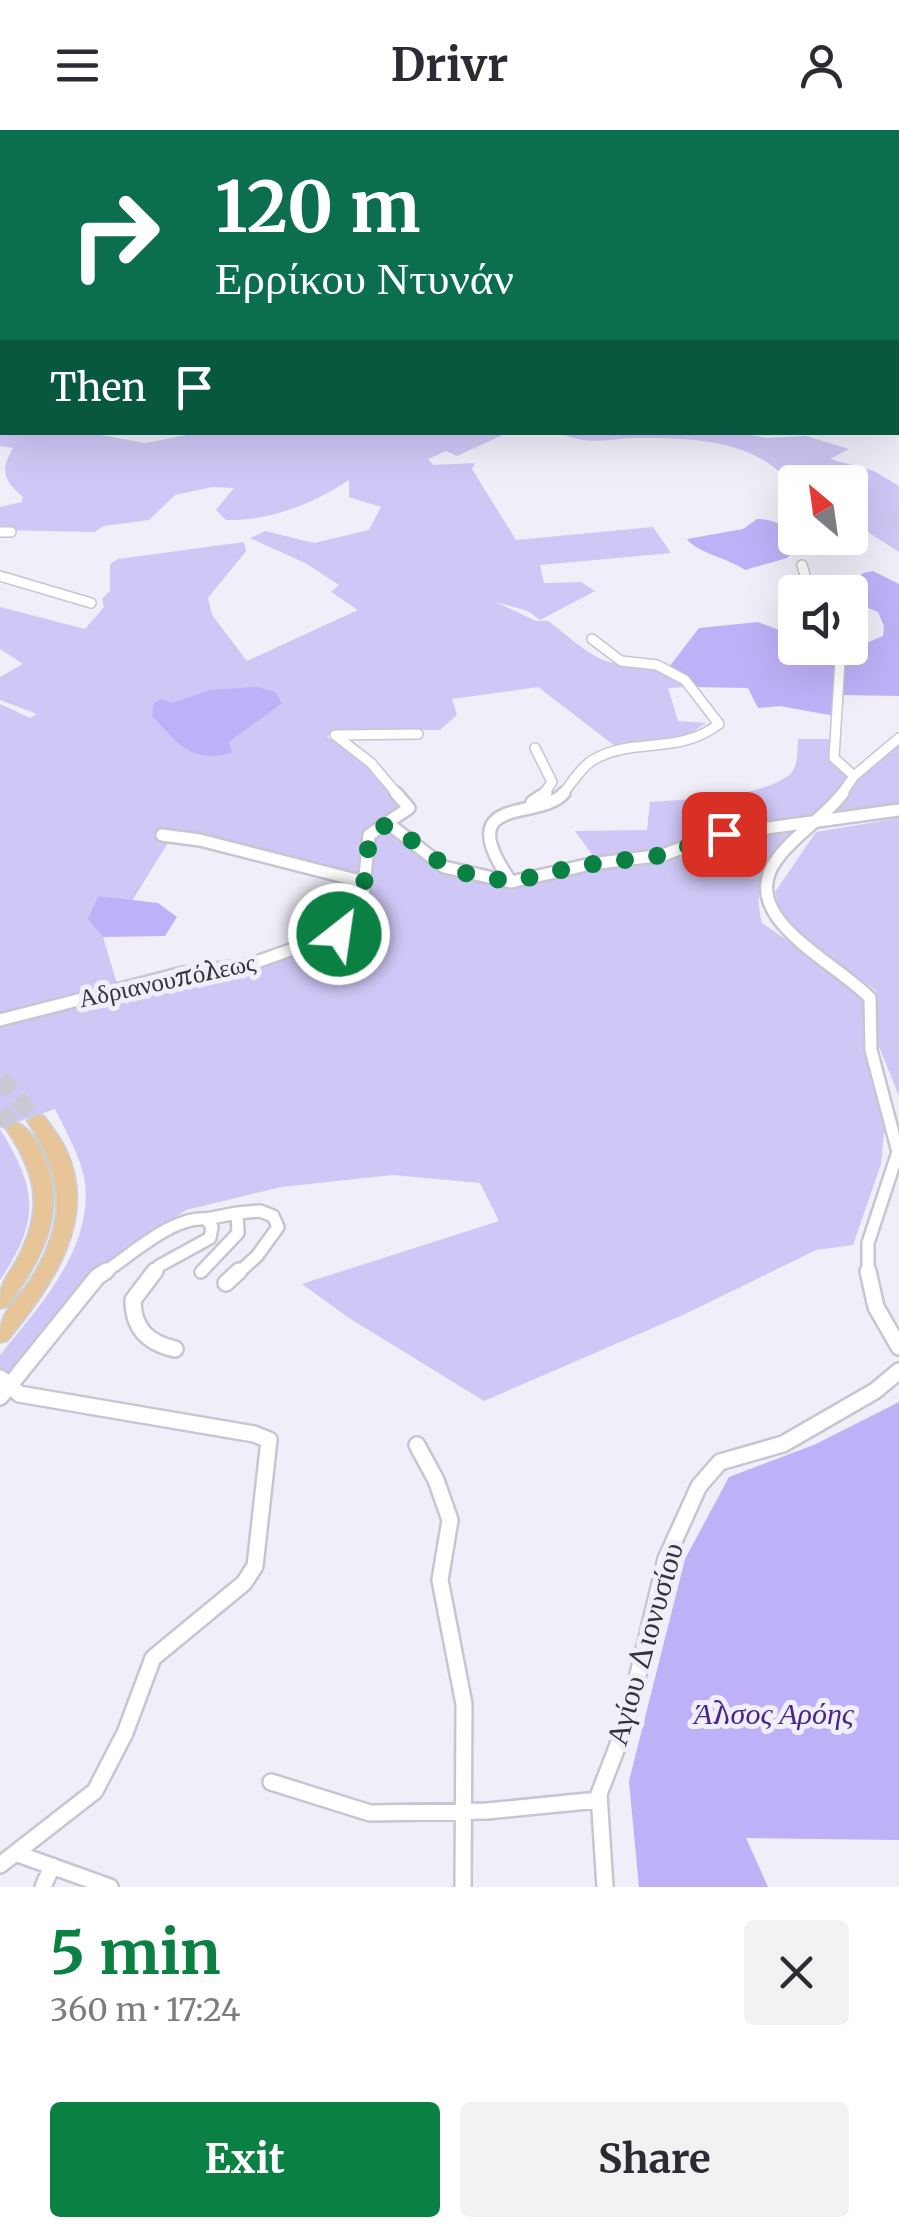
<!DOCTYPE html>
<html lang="en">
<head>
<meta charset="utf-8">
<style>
	body { margin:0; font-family:Merriweather,serif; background:#f2f2f3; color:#2b2b33; height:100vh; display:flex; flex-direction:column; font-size:38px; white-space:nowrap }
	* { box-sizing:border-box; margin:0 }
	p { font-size:32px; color:#7c7c81 }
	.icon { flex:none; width:55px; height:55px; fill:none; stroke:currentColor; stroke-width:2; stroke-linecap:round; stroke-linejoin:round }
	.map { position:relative; height:1757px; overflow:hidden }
	.panel { display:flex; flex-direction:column; background:#fff; flex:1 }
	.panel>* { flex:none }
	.guide { position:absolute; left:0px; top:0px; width:900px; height:305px; box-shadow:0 10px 40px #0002; background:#0b6e4f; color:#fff; overflow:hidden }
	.needle { width:65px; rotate:331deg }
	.tools { position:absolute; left:778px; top:335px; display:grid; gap:20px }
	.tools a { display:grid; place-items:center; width:90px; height:90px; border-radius:10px; background:#fff; box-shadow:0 10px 40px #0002; font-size:50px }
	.pin { position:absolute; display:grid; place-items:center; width:85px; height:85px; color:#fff; margin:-42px; border-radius:20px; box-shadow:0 5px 15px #0006 }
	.me { position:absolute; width:110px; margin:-55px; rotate:30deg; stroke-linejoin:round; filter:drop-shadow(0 0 8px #0008) }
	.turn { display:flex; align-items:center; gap:35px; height:210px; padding:0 50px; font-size:45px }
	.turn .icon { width:130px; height:130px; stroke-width:2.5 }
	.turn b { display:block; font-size:70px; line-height:85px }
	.then { display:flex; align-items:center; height:95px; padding:0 50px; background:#0003; gap:20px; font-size:38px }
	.round { display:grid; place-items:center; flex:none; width:105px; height:105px; border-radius:10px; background:#f2f2f3 }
	.summary { display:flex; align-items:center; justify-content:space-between; height:170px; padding:0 50px }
	h1 { font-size:60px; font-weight:700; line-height:75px; color:#0b8043 }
	.primary-button { display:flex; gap:20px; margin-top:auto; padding:20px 50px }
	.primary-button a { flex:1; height:115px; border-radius:10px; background:#0b8043; color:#fff; font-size:40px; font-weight:700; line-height:115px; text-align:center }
	.primary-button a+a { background:#f2f2f3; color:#2b2b33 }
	header { display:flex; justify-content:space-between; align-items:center; height:130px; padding:0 50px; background:#fff; font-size:45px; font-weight:700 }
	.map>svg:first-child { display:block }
	.green { fill:#cfc7f5 }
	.forest { fill:#beb1f8 }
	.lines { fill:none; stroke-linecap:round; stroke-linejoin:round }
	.primary-tunnel { stroke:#cac9d3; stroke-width:18; stroke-dasharray:18 9; stroke-linecap:butt }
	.minor-far3-casing { stroke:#c7c5d1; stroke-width:9 }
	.minor-far2-casing { stroke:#c7c5d1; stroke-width:12 }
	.minor-far1-casing { stroke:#c7c5d1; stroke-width:16 }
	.minor-casing { stroke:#c7c5d1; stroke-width:20 }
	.tertiary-casing { stroke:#c7c5d1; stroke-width:5 }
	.primary-casing { stroke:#cfcecf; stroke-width:4 }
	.minor-far3 { stroke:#fff; stroke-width:6 }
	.minor-far2 { stroke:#fff; stroke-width:9 }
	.minor-far1 { stroke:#fff; stroke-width:11 }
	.minor { stroke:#fff; stroke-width:15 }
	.tertiary { fill:#fff; fill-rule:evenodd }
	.primary { fill:#e8c598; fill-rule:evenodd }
	.route { stroke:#0b8043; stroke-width:18; stroke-dasharray:0 32.4 }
	.labels { text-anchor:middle; stroke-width:10; stroke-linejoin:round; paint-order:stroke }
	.street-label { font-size:25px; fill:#353439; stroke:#efeef9 }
	.near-street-label { font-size:30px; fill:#353439; stroke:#efeef9 }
	.near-park-label { font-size:30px; font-style:italic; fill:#48258a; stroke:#efeef9 }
</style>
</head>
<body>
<header><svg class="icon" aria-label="menu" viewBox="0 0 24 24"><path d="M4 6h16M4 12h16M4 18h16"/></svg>Drivr<svg class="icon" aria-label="person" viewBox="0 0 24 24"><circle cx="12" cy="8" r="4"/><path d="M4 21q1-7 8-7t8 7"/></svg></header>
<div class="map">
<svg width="899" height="1757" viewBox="0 0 899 1757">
	<rect width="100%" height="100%" fill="#efeef9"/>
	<path class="green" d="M0 245 2 302 90 303 145 313 202 302 507 303 457 326 446 321 428 329 433 335 475 333 472 339 516 410 653 397 671 423 540 435 544 453 581 452 595 461 540 490 528 481 496 472 536 491H548C565 503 586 524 606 531 632 540 668 529 686 557L668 558 678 591 706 593 688 605 615 616 538 557 452 569 457 585 440 600H333L327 607 359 627 404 677 387 691 367 698 362 711V744L174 703 132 771 98 766 89 788 103 807 119 860 65 868 0 887V574L30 588 37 584 0 570V547L23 534 0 519V477L85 499 104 477 102 469 110 461V434L118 429 244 412 246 421 208 468 212 485 247 531 358 480 331 462 339 455 307 434 250 408 265 401 314 413 369 400 381 377 349 367V350C313 374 269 391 226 390L216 380 234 358 212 357 175 365 149 390 104 396 94 402 0 400V377L22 372 23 367C3 350 0 340 13 318L0 316Z
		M741 303 766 308 806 306 849 319 830 329 874 341 899 356V422L860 397 850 396V352H795V359C760 310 696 308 641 308 604 308 596 317 558 303Z
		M798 609H832L830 628 848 649 840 662 815 687 724 703 668 722 596 730 575 701 647 700 650 672C687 669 758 668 788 646 799 638 797 621 798 609Z
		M899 611V678L828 688 858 647Z
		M899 688V966L878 914 876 861 783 790 775 762 816 702Z
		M386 699 398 704 439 740 506 756 733 707 791 703C766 730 752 755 762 793L858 859 863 870 867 928 885 992 881 1034 853 1115 816 1120 685 1184 484 1271 349 1188 302 1154 499 1091 480 1053 393 1045 281 1057 186 1080 95 1142 12 1245 0 1240V1225C39 1177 93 1119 85 1052 81 1027 66 1002 55 979L0 998V895L185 848 256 838 358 801 367 791 364 782 372 734 371 708Z
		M0 999C37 1059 41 1089 0 1150Z"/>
	<path class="forest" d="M757 389C777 389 787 398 799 408L800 417 787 428 745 440C728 428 697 423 687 409L743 399Z
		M873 441 899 454V566L843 565V523L883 506 884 496 878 482 854 472 849 459 863 443Z
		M758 492 795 506V518H834L835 586 780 576 758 578 748 558 693 557 669 537 699 498Z
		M258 557 275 562 282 573 229 612 232 623C189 633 179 614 152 586L154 573 161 569 173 573 209 560Z
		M98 766 158 773 177 787 165 806 103 807 88 789Z
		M899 1272V1710L746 1708 768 1757H639L629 1651 685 1429 729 1347 816 1314Z"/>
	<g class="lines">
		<path class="primary-tunnel" d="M0 948 37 991
			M0 981 16 999"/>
		<g class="minor-far3-casing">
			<path id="minor-far3" d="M686 2 691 0"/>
		</g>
		<g class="minor-far2-casing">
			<path id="minor-far2" d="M0 402H11
				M802 435 810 462
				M0 446 91 473
				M836 518 840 530 834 628 854 646 841 665
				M535 618 552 652 543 665
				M854 646 899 608
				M398 665 371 633 335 605 418 604
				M562 665C571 654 581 637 593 630 634 606 677 626 719 594L685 550 657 535 621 531 592 509"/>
		</g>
		<g class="minor-far1-casing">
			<path id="minor-far1" d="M843 663C824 688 795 704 777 729 734 787 835 831 870 868L871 920 898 1022 868 1113V1144
				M532 672 546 663
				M389 694 444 737 511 752 591 734 663 725 716 705 899 680
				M162 705 200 710 364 752
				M511 752C449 662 539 692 564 663
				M0 890 183 843 248 835 355 797 363 767 369 705 409 678 396 663
				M201 1142 238 1103 237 1083 206 1089
				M102 1144C130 1126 172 1086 206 1089L212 1097 210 1108 159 1136 153 1144
				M237 1144 257 1126 278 1097 273 1086 260 1081 237 1083"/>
		</g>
		<g class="minor-casing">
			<path id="minor" d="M155 1141 133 1170C133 1199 148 1213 175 1219
				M868 1141 876 1177 899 1217
				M226 1153 239 1141
				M0 1248 10 1255 0 1267
				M417 1315 436 1350 450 1390 440 1450 464 1574 463 1757
				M271 1652 370 1683 487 1681 598 1670
				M15 1723 110 1757
				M0 1735 95 1661 125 1603 153 1528 244 1453 255 1436 269 1310 254 1304 19 1264 10 1255 97 1147 106 1141
				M43 1757 52 1736
				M605 1757 599 1664 626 1594 666 1429 699 1356 720 1332 783 1314 875 1261 899 1241"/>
		</g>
		<g class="tertiary-casing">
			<path id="tertiary" d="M443 0H462L464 2H447Z
				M804 0H818L820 2H808Z
				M0 63 2 64V68L0 69Z
				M899 77V83H898V78Z"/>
		</g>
		<g class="primary-casing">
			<path id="primary" d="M37 985 44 987C51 997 60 1008 65 1019 99 1090 50 1157 7 1210L0 1212C0 1180 13 1177 30 1151 68 1092 65 1049 28 991Z
				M16 993C27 997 36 1011 41 1022 70 1078 41 1130 7 1176L0 1178C0 1150 7 1150 19 1127 45 1077 36 1043 7 999Z"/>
		</g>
		<use href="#minor-far3" class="minor-far3"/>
		<use href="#minor-far2" class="minor-far2"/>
		<use href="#minor-far1" class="minor-far1"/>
		<use href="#minor" class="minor"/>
		<use href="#tertiary" class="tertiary"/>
		<use href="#primary" class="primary"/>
	</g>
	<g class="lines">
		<path class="route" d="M339 804 360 790V766L368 739V708L380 696H393L450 740 511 752 578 736 663 725 724 704"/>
	</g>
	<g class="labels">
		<g class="street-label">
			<text transform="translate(167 850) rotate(-12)" y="9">Αδριανουπόλεως</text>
		</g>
		<g class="near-street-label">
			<text transform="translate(645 1514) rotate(-74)" y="10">Αγίου Διονυσίου</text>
		</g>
		<g class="near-park-label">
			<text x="774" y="1594">Άλσος Αρόης</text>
		</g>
	</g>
</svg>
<div class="tools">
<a><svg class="needle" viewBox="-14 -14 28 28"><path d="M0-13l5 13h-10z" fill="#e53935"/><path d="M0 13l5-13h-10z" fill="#7c7c81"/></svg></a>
<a><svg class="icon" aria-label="sound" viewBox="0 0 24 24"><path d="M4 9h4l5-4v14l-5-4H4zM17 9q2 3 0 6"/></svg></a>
</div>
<div class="pin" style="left:724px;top:704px;background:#d93025"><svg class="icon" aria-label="arrive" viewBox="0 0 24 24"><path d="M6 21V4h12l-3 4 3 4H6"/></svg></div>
<svg class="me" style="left:339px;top:804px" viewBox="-20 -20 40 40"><circle r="17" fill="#0b8043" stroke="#fff" stroke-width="3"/><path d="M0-11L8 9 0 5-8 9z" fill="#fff"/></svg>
<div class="guide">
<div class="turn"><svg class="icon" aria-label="right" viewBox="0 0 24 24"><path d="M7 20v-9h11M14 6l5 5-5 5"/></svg><div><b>120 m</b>Ερρίκου Ντυνάν</div></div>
<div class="then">Then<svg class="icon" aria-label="arrive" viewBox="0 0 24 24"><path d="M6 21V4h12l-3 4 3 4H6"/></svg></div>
</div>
</div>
<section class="panel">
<div class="summary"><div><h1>5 min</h1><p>360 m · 17:24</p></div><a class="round"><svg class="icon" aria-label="close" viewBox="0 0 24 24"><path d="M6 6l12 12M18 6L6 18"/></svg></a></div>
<div class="primary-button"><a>Exit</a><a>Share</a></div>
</section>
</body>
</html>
